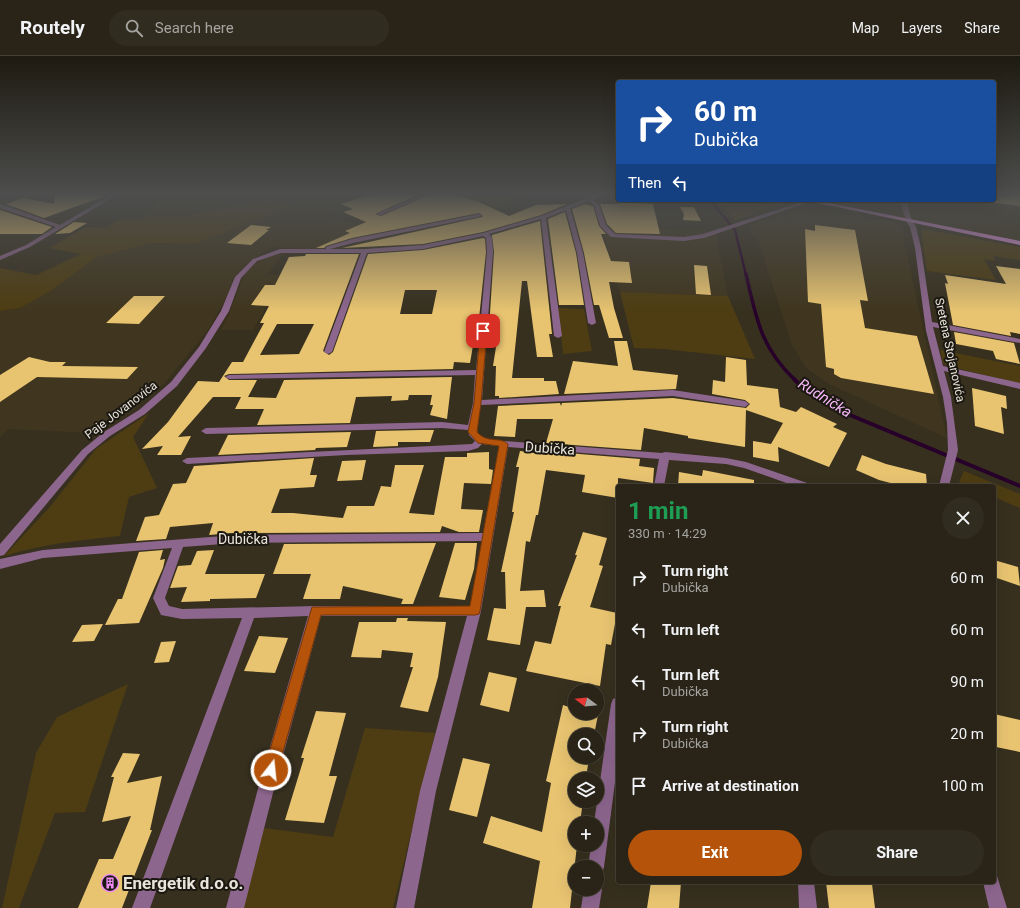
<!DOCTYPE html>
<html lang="en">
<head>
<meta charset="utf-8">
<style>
	body { margin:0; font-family:Roboto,sans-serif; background:#312c20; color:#f1f3f6; height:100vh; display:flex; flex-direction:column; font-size:15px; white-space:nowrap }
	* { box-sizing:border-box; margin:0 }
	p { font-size:13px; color:#a5a4a1 }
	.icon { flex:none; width:22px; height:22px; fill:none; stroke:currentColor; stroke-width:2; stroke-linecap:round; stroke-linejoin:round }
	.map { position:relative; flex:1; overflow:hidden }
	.side { position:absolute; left:616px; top:428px; width:380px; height:400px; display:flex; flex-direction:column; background:#292417; border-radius:4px; box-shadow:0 4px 16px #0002,0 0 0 1px #454136 }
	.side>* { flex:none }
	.banner { position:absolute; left:616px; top:24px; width:380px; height:122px; border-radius:4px; box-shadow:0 4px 16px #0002,0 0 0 1px #454136; background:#1a4fa0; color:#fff; overflow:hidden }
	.needle { width:26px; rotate:286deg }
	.tools { position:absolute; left:568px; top:628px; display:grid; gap:8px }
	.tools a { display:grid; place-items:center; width:36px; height:36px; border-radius:50%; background:#292417; box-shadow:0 4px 16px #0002,0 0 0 1px #454136; font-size:20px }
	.pin { position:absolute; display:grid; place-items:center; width:34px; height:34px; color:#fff; margin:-17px; border-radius:8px; box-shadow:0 2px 6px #0006 }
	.me { position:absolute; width:44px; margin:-22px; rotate:16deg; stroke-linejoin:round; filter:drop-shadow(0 0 3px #0008) }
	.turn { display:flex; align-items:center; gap:14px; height:84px; padding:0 12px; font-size:18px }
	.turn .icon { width:52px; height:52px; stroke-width:2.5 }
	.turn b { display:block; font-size:28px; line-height:34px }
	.then { display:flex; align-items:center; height:38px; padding:0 12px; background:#0003; gap:8px; font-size:15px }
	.round { display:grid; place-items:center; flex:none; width:42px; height:42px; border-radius:21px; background:#312c20 }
	.headline { display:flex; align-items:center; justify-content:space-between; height:68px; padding:0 12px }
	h1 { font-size:24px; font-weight:700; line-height:30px; color:#1e9e55 }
	.action { display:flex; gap:8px; margin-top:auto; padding:8px 12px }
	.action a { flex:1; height:46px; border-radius:24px; background:#b45309; color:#fff; font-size:16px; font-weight:700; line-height:46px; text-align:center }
	.action a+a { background:#312c20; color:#f1f3f6 }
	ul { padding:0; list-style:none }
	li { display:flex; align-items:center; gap:12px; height:52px; padding:0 12px }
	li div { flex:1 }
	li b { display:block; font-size:15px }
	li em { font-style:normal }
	header { display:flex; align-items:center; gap:24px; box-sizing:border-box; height:56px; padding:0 20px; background:#292417; border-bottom:1px solid #454136 }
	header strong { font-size:19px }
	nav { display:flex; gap:22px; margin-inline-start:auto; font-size:14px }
	.search { width:280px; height:36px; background:#312c20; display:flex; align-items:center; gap:10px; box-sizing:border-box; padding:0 14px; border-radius:22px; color:#a5a4a1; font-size:15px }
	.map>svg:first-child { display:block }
	.built { fill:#40361f }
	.green { fill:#4e3d13 }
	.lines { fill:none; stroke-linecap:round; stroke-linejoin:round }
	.stream-far2 { stroke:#27012a; stroke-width:2.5 }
	.stream-far1 { stroke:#27012a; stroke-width:3.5 }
	.stream { stroke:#27012a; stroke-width:4 }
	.building { fill:#e8c471; fill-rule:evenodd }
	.minor { fill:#8d668e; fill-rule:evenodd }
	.major { fill:#e998ed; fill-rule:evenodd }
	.route { fill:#b45309; stroke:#753606 }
	.labels { text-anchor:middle; stroke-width:4; stroke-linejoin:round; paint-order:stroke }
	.far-street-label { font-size:12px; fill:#eae5db; stroke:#1b1811 }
	.street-label { font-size:14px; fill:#eae5db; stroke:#1b1811 }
	.water-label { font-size:15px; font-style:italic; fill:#f8b8fa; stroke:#1b1811 }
	.near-poi-label { font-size:17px; font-weight:bold; fill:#eae5db; stroke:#1b1811; text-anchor:start }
</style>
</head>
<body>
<header>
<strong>Routely</strong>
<div class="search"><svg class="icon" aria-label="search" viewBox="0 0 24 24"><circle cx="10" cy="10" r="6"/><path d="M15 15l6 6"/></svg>Search here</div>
<nav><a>Map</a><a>Layers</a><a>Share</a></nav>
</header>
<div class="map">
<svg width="1020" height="852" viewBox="0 0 1020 852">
	<rect width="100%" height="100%" fill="#37301f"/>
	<path class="built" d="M164 137H427L399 148 378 141 325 159 371 173 321 194 272 191 258 200 245 209 234 221 228 239 208 274 165 327 127 358 94 377 8 373 0 381V255L20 252 49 236 97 201 151 187 194 188 271 143 199 159 177 162 142 163 165 141Z
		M1020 137V185L815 144H994Z
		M797 153 862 160 863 162 884 164 903 170 904 185 947 382 829 328 806 312 792 289 757 181 752 179 748 169 777 160 790 161V156Z
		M602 173 706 174 719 179 717 183 728 240 620 236Z
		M283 197 267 219H293L297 251H266L253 274H221L230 256 243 221 246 216 252 210 263 202Z"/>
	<path class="green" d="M122 137H164L165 141 118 140Z
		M465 137H533L494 152 460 139Z
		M271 143 294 149 194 188 151 187 97 201 49 236 20 252 0 255V212L36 219 81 198 49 192 86 171 106 172 119 163 177 162Z
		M716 144H779L781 147 776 151 735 164Z
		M923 173 1020 191V204L993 200 995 205 984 203 996 224 927 215 921 175Z
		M620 236 728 240 755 303 664 293 634 292Z
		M558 252 584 253 592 295 563 298Z
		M940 294 1020 310V328L949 310 943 307Z
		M149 357 133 381 157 432 129 441 120 480C79 484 44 488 4 500L49 452 96 393Z
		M964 415 1020 438V452L994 441V430H969L959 426Z
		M128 628 85 756 55 757 19 852H2L36 697 57 661Z
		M365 672 435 677 393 852H242L264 772 333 781Z"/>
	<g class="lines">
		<path class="stream-far2" d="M710 144 735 174 746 219"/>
		<path class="stream-far1" d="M746 218C756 262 761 292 795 324"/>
		<path class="stream" d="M794 323 801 330 838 354 1020 430"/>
	</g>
	<path class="building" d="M55 137H107L108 139 44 162 6 148 24 142 54 148Z
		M379 137H422L375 158 381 160 434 137H449L479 146 509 160 536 149 567 148 541 159 483 176 423 188 342 192 482 161 483 160 479 157 352 182 326 190 324 192H316L350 177 345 175 366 166 343 156 353 153 341 148 369 139 372 140Z
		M994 137H1020V150L980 145V144H994Z
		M619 144H634L636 147 653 148 660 178 616 177 607 168 600 148H619Z
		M585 148 593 150 599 170 606 178H601L611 205 629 206 632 227 609 226 614 252 623 282H609L599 249H594L584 197 572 153Z
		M680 151H694L701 165 683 164 684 158Z
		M0 154 52 171 42 178H0Z
		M565 156 576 197 584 249H559L548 163Z
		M540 165 552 278H549L553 301H537L527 225H522L512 322H544V325H556L559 338 499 342V340H495L496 310H493L499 272H489L494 196 492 179Z
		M74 166 87 167 70 177 55 178Z
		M251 169 271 171 266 174H269L251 189 227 187Z
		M815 169 855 174 868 245 860 244 865 272 917 280 934 338 841 322 834 318V313L826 311 821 248 808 246 805 173 815 175Z
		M483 182 485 183 486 196 478 272H476L470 307 454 306 453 313 229 318 224 320 229 324H257L248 341 276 342 284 324 452 321 447 363 430 359 433 349H430L432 339H409L408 344 391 345 392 340 356 341 350 367 257 369 264 353H235L241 341H213L178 381 191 380 181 399H157L163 390 142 393 168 366 198 325 219 326 232 306H243L264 267H260L269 250 251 249 265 229H275L289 201 305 200 306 198H359L323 295 329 299 333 296 368 198 423 194ZM405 234H437L432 258H400ZM277 268H314L299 298 260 299Z
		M694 209 707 210 711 239 696 238Z
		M996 210 1020 213V278L1010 276 1011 280 953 269 945 227 948 228 945 219 1006 228Z
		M134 240H165L139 268 106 267Z
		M954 276 1014 287 1020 308 996 303 993 295 956 288Z
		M614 285H627L633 314 678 319 676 333 564 338 573 305 618 310Z
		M29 301 50 306H66L62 310 138 311 127 323 37 321 0 346V319Z
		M726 301 746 304 747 329 778 333 780 351 796 356 801 351 837 368 833 371 847 377 829 411 778 391 779 406 753 401V385L771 388 783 367 746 354 745 391 688 382V380L644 372 641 394 546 387 553 363H517L515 381 494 380 498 350 560 347 561 350 562 347 673 342 746 352 750 348 745 344 712 338 713 324 725 326Z
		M972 332 1006 340 1007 353 1001 351 1004 378 975 370Z
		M421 374H434L430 386H398V390L373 391 376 375Z
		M351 376 347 391 316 392 315 394 218 399 228 379Z
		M520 395 542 398 543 395 640 403 639 410 654 412 653 427 618 422V442L582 436 585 419 546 414 538 459H536L530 486 526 485 520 535 544 534 546 551H526L520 589 487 584 494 552 506 553 505 516H501L514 456H512L519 411H516Z
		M489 396V413L493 414 491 428 464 427 461 453 483 454 479 476H459L442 470 440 476 231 477 209 479 213 467 170 471 166 483 136 485 145 461 159 459 173 428 186 427 194 410 314 402 310 419H317L314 431 280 433 271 457H293L343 462 347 450H374L381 430 391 431 395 409H424L409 457 434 459 445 401H467V397Z
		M862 399 886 408 926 418 927 430H902L879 424 856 414Z
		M366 404 362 424 337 425 342 405Z
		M703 414 754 424V430H678L679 416 702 420Z
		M583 476 607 482 599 509 603 510 590 551 617 557 611 589 606 588 600 630 526 615 535 585 551 588 561 550H558L577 499H575Z
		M436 487 413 548H401L403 543 343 530 340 543H303L311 518H273L284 488Z
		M455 487H477L474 513 465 544 439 541Z
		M163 494 160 504 165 503 163 512 139 567 105 569 118 543H122L139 496Z
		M214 494 205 518H265L256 542 210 543V545L181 546 187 531 170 532 178 510 191 509 197 495Z
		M994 504 1018 511 1020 530 994 521Z
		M397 562H408L407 565 446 566 438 621 428 656 400 651 413 611H410L413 597 382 594 381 602 351 601 359 566H396Z
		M103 568 94 585 72 586 82 569Z
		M259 580 288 582 275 617 244 615Z
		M176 585 169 606 154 607 161 586Z
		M489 616 517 622 509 656 480 649Z
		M563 649 575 653V657H590L598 659 594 679H575V701H589L586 723H575V745H583L580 767H575V789H577L570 852H532L540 805 483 787 491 760 542 776 551 727 546 725Z
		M316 655 346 657 329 720H337L324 767 285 764 304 702H301Z
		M994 658 1020 664V696L996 691 994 684Z
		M123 697 140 698 127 727 162 720 150 774H152L122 852H78L99 803H113L131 760 102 766 114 721H111Z
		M463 702 490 708 477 761 449 754Z
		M651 826H681L679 852H647Z
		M826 826 872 828 875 852H829Z"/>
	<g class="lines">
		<path class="minor" d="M114 137H120L30 191 0 204V200L26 189 56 171 0 152V148L60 169Z
			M426 137H433L381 159 376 158Z
			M601 137H608L593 144 599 149 606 169 615 178 684 181 703 178 807 144 812 145 704 182 684 185 611 181 600 170 594 149 589 145 570 152 583 197 596 267 592 269 588 267 577 197 566 154 546 162 562 280 558 282 554 280 541 163 489 178 492 181 493 196 482 344 673 334 745 345 749 348 745 351 673 340 481 349C475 380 472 381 504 385L662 397 665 396 726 402 746 406 810 428 811 430H795L744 412 726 408 669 404 664 430H654L659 403 508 391 481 555 436 735 414 852H396L420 735 467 560H321L275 729 244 852H226L259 729 308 560 254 562 150 852H132L242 562 182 563 161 559 153 542 172 492 43 502 0 513V503L43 494 236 479 483 477 499 390 482 388 478 392 468 395 346 399 187 408 182 405 187 402 472 388 475 385 469 379 468 374 442 372 206 378 201 375 206 372 442 366 468 369 473 347 475 319 229 323 225 321 229 319 476 314 487 196 486 182 483 180 423 193 367 197 332 296 328 298 324 296 361 197H281L257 205 241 222 229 255 206 292 177 330 145 358 110 380 88 398 4 499 0 500V488L82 394 104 376 139 354 171 326 199 291 221 255 235 221 253 203 280 193H326V191L352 183 479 158 482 160 353 187 330 193H365L423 189 483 177 541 160ZM482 485 470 550H316L182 553 169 550 165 542 183 491 236 487Z
			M900 144H906L912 165 916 171 921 192 932 266 1020 283V287L933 271 943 310 1020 327V333L944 315 951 341 958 394 949 430H939L948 394 947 367 943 341 926 275 915 192 910 171 906 165Z
			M618 641V703L604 811 602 817 597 819V811H588L591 789H597V767H594L611 648 613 643Z
			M994 819 997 820 1007 852H989L983 826H994Z
			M597 826 602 833 599 852H581L584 833H597Z
			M798 826H814L817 852H799Z"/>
		<path class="major" d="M803 144H814L1020 185V189Z"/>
	</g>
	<linearGradient id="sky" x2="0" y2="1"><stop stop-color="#1e1a11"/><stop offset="0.54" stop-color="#4d4e4d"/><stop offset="1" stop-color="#4d4e4d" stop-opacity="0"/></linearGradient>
	<rect width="1020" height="256" fill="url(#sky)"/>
	<path class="route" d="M483 273 487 275 481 347 477 376C488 388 499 380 508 388L480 555 479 558 475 559H321L278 714 276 719 271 721 266 719 264 714 312 551 470 550 499 390 478 387 468 376 474 347 480 275Z"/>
	<defs>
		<g id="building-ring" transform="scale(0.9)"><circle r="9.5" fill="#1b1811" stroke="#f08bf5" stroke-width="1.5"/><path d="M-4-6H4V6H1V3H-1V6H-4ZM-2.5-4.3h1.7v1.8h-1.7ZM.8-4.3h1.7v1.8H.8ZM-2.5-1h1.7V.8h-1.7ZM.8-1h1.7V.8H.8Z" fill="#f08bf5"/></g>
	</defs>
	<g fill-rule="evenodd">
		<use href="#building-ring" x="110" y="827"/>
	</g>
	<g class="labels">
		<g class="far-street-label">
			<text transform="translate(950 294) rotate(78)" y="4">Sretena Stojanovića</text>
			<text transform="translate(121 354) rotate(-37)" y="4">Paje Jovanovića</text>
		</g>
		<g class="street-label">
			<text transform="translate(550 392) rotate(4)" y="5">Dubička</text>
			<text x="243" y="488">Dubička</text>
		</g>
		<g class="water-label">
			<text transform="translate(825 342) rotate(32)" y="5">Rudnička</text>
		</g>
		<g class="near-poi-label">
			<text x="123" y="833">Energetik d.o.o.</text>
		</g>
	</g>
</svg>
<div class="tools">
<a><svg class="needle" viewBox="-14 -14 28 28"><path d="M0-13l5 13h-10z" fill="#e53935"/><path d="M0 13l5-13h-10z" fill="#a5a4a1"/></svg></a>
<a><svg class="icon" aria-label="search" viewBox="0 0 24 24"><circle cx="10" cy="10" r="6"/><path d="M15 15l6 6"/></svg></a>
<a><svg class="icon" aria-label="layers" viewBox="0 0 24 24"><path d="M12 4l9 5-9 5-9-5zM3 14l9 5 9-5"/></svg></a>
<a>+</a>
<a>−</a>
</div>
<div class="pin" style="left:483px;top:275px;background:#d93025"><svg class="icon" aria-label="arrive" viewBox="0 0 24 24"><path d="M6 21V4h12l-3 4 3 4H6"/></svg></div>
<svg class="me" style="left:271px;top:714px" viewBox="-20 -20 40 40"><circle r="17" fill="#b45309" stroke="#fff" stroke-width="3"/><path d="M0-11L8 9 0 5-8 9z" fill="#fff"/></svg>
<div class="banner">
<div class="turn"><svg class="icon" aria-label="right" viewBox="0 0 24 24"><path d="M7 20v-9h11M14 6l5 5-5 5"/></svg><div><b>60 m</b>Dubička</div></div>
<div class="then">Then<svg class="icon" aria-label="left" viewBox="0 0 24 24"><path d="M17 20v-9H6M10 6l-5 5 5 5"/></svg></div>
</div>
<section class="side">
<div class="headline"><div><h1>1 min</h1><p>330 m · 14:29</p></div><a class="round"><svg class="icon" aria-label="close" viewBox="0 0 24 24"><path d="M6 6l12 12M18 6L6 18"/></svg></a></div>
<ul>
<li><svg class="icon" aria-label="right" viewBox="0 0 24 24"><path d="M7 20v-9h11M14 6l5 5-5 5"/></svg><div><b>Turn right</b><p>Dubička</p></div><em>60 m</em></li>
<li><svg class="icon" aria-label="left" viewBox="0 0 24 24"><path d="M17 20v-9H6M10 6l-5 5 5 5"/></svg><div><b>Turn left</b></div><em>60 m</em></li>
<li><svg class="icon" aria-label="left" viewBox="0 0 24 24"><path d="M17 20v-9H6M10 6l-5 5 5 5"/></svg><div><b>Turn left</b><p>Dubička</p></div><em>90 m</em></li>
<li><svg class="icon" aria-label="right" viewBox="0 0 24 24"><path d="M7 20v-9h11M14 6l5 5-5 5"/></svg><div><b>Turn right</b><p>Dubička</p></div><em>20 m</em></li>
<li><svg class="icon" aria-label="arrive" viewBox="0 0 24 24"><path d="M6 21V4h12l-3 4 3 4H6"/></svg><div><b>Arrive at destination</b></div><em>100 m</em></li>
</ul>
<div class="action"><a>Exit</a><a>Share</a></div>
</section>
</div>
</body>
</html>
